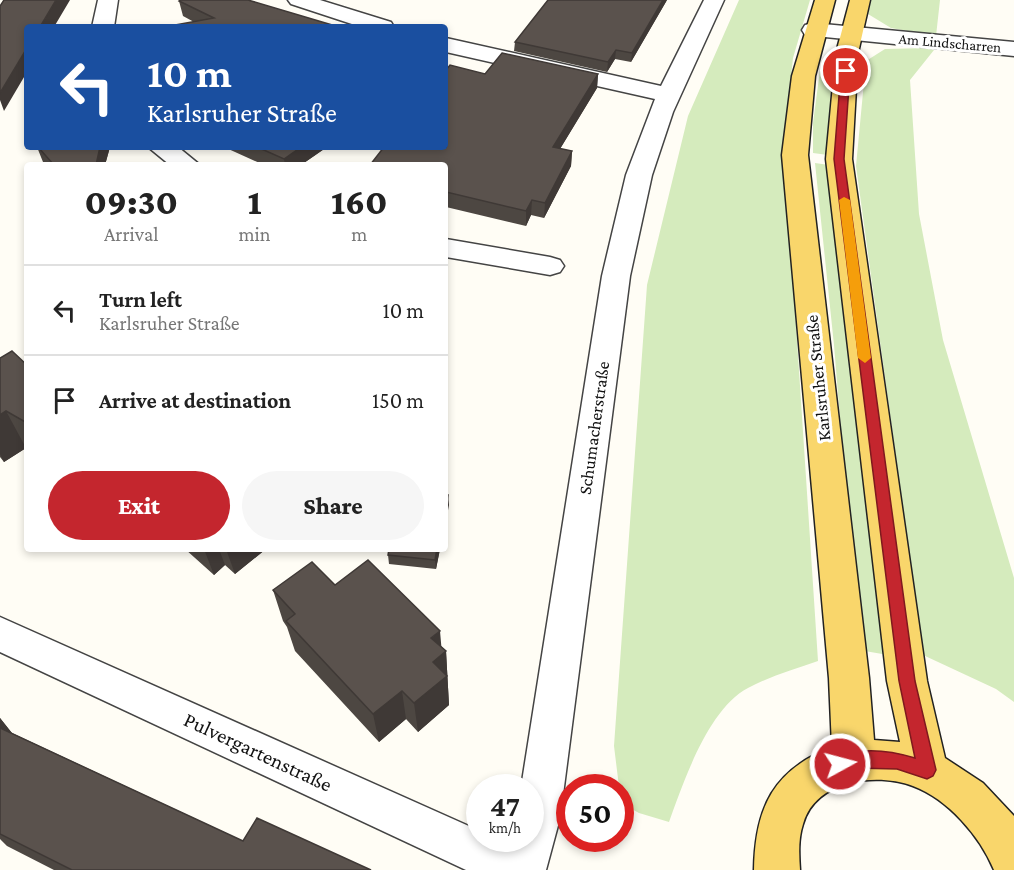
<!DOCTYPE html>
<html lang="en">
<head>
<meta charset="utf-8">
<style>
	body { margin:0; font-family:"Crimson Pro",serif; background:#f6f6f6; color:#222; height:100vh; display:flex; flex-direction:column; font-size:22px; white-space:nowrap }
	* { box-sizing:border-box; margin:0 }
	p { font-size:20px; color:#767676 }
	.icon { flex:none; width:33px; height:33px; fill:none; stroke:currentColor; stroke-width:2; stroke-linecap:round; stroke-linejoin:round }
	.map { position:relative; flex:1; overflow:hidden }
	.sheet { position:absolute; left:24px; top:162px; width:424px; height:390px; display:flex; flex-direction:column; background:#fff; border-radius:6px; box-shadow:0 3px 9px #0003 }
	.sheet>* { flex:none }
	.hud { position:absolute; left:24px; top:24px; width:424px; height:126px; border-radius:6px; box-shadow:0 3px 9px #0003; background:#1a4fa0; color:#fff; overflow:hidden }
	.speed { position:absolute; left:466px; top:774px; display:flex; gap:12px; font-size:30px; font-weight:700; text-align:center }
	.speed>* { display:grid; place-content:center; width:78px; height:78px; border-radius:50%; background:#fff; box-shadow:0 3px 9px #0003; line-height:1 }
	.speed small { font-size:15px; font-weight:400 }
	.speed .limit { border:9px solid #d22; background:#fff; color:#111 }
	.pin { position:absolute; display:grid; place-items:center; width:51px; height:51px; color:#fff; margin:-26px; border:3px solid #fff; border-radius:50%; box-shadow:0 2px 6px #0007 }
	.me { position:absolute; width:66px; margin:-33px; rotate:83deg; stroke-linejoin:round; filter:drop-shadow(0 0 4px #0008) }
	.turn { display:flex; align-items:center; gap:21px; height:126px; padding:0 24px; font-size:27px }
	.turn .icon { width:78px; height:78px; stroke-width:2.5 }
	.turn b { display:block; font-size:42px; line-height:51px }
	.eta { display:flex; justify-content:space-evenly; align-items:center; height:102px; text-align:center }
	.eta b { font-size:36px; font-weight:800; line-height:42px }
	.button { display:flex; gap:12px; margin-top:auto; padding:12px 24px }
	.button a { flex:1; height:69px; border-radius:36px; background:#c4262e; color:#fff; font-size:24px; font-weight:800; line-height:69px; text-align:center }
	.button a+a { background:#f6f6f6; color:#222 }
	ul { padding:0; list-style:none }
	li { display:flex; align-items:center; gap:18px; height:90px; padding:0 24px; border-top:2px solid #e0e0e0 }
	li div { flex:1 }
	li b { display:block; font-size:22px }
	li em { font-style:normal }
	.map>svg:first-child { display:block }
	.green { fill:#d5ebbd }
	.lines { fill:none; stroke-linecap:round; stroke-linejoin:round }
	.minor-casing { stroke:#444; stroke-width:3 }
	.major-casing { stroke:#222; stroke-width:3 }
	.minor { fill:#fff; fill-rule:evenodd }
	.major { fill:#f9d66b; fill-rule:evenodd }
	.wall { fill:#4d4742 }
	.shaded-wall { fill:#3f3936 }
	.building { fill:#5a524d; stroke:#3f3936; stroke-width:1.5 }
	.route { fill:#c4262e; stroke:#7f191e; stroke-width:1.5 }
	.slow { fill:#f59e0b }
	.labels { text-anchor:middle; stroke-width:6; stroke-linejoin:round; paint-order:stroke }
	.far-street-label { font-size:15px; fill:#111; stroke:#fff }
	.street-label { font-size:18px; fill:#111; stroke:#fff }
	.near-street-label { font-size:21px; fill:#111; stroke:#fff }
</style>
</head>
<body>
<div class="map">
<svg width="1014" height="870" viewBox="0 0 1014 870">
	<rect width="100%" height="100%" fill="#fffdf5"/>
	<path class="green" d="M739 0H810L793 58 784 141 818 661C795 669 770 676 748 688 708 709 684 781 669 822L639 813 621 803 614 746 647 285 688 116Z
		M871 0H940L936 36 891 28 868 14Z
		M927 48 934 50 910 80 919 214 943 340 1014 578V702L996 689 923 655 856 166 866 61 885 49Z
		M828 65 832 67 828 155 813 153V123L820 70Z
		M815 163 829 165 888 655 859 650 834 345Z"/>
	<g class="lines">
		<g class="minor-casing">
			<path id="minor" d="M98 0H118L114 27H92Z
				M288 0H320L391 22 394 27H361L291 4Z
				M704 0H724L673 112 652 175 630 276 560 818 546 870H466L0 652V617L480 831V838H497L508 844 510 838H531V788H521L602 276 626 175 655 99 446 52V38L661 86Z
				M813 23 1014 42V56L805 35 802 30 805 25Z
				M148 147H178L200 165H170Z
				M446 239 550 257 560 260 564 266 560 272 550 275 446 257Z"/>
		</g>
		<g class="major-casing">
			<path id="major" d="M815 0H835L815 76 808 155 869 678 874 740 900 742 887 681 826 159 836 53 850 0H870L858 53 852 159 927 681 945 758 983 783 1014 816V870H994C980 836 948 799 913 786 876 772 815 780 803 824 798 839 799 855 800 870H754C755 808 773 770 832 747L829 678 782 155 792 76Z"/>
		</g>
		<use href="#minor" class="minor"/>
		<use href="#major" class="major"/>
	</g>
	<path class="wall" d="M667 0 631 62 615 59 607 72 514 51 515 42Z
		M179 1 339 27 194 22 183 16Z
		M485 74H598L597 88 560 149 572 151 571 166 544 218 531 215 526 226 446 207V165Z
		M37 147H110L105 165H45L43 162Z
		M224 147H327L301 165H264Z
		M0 358 27 365V449L26 448 4 462 0 457Z
		M185 549H266L235 574 225 565 214 575Z
		M389 549H440L436 569 389 564 388 555Z
		M335 585 442 647 446 651 449 705 418 732 406 719 379 742 295 651 287 627 283 621 273 590Z
		M0 718 12 733 243 841 371 870H54L7 846 0 839Z"/>
	<path class="shaded-wall" d="M56 0H70L54 27H40Z
		M663 0H667L631 62 632 53Z
		M27 48V72L4 111 0 100V93Z
		M616 50 615 59 607 72 608 62Z
		M598 74 597 88 552 162 553 147Z
		M100 147H110L105 165H96Z
		M301 147H327L301 165H285L284 159Z
		M572 151 571 166 544 218 545 203Z
		M532 200 531 215 526 226V211Z
		M6 411 26 448 4 462 0 454V415Z
		M448 495 449 505 446 521V508Z
		M204 549H219L225 565 214 575Z
		M226 549H266L235 574Z
		M437 549H440L436 569 435 560Z
		M440 631 442 654 446 651 449 705 418 732 414 703 433 662 431 638Z
		M402 691 406 719 379 742 373 714Z
		M0 718 15 737 0 733Z"/>
	<path class="building" d="M4 0H56L40 27H27V48L0 93V6Z
		M180 0H248L339 27H164L214 18 179 1Z
		M548 0H663L632 53 616 50 608 62 515 42Z
		M502 53 598 74 553 147 572 151 545 203 532 200 526 211 446 192V165H370L384 147H446V70L450 65 485 74Z
		M38 147H100L96 165H54Z
		M257 147H301L284 159Z
		M12 351 27 365V423L6 411 0 415V358Z
		M446 495H448L446 508Z
		M389 549H437L435 560 388 555Z
		M368 560 440 631 431 638 446 651 433 662 447 676 414 703 402 691 373 714 286 621 295 614 273 590 312 562 335 585Z
		M0 728 243 841 257 818 371 870H72L0 834Z"/>
	<path class="route" d="M846 68 850 71 844 159 915 681 936 770 933 776 927 779 897 769 854 768 840 772 834 770 831 764 834 758C859 747 889 750 915 758L899 681 834 159 841 71Z"/>
	<path class="slow" d="M844 197 850 200 871 358 865 363 858 358 839 200Z"/>
	<g class="labels">
		<g class="far-street-label">
			<text transform="translate(950 43) rotate(5)" y="5">Am Lindscharren</text>
		</g>
		<g class="street-label">
			<text transform="translate(818 378) rotate(-96)" y="6">Karlsruher Straße</text>
			<text transform="translate(594 428) rotate(-82)" y="6">Schumacherstraße</text>
		</g>
		<g class="near-street-label">
			<text transform="translate(258 752) rotate(25)" y="7">Pulvergartenstraße</text>
		</g>
	</g>
</svg>
<div class="speed"><div>47<small>km/h</small></div><div class="limit">50</div></div>
<div class="pin" style="left:846px;top:71px;background:#d93025"><svg class="icon" aria-label="arrive" viewBox="0 0 24 24"><path d="M6 21V4h12l-3 4 3 4H6"/></svg></div>
<svg class="me" style="left:840px;top:764px" viewBox="-20 -20 40 40"><circle r="17" fill="#c4262e" stroke="#fff" stroke-width="3"/><path d="M0-11L8 9 0 5-8 9z" fill="#fff"/></svg>
<div class="hud">
<div class="turn"><svg class="icon" aria-label="left" viewBox="0 0 24 24"><path d="M17 20v-9H6M10 6l-5 5 5 5"/></svg><div><b>10 m</b>Karlsruher Straße</div></div>
</div>
<section class="sheet">
<div class="eta">
<div><b>09:30</b><p>Arrival</p></div>
<div><b>1</b><p>min</p></div>
<div><b>160</b><p>m</p></div>
</div>
<ul>
<li><svg class="icon" aria-label="left" viewBox="0 0 24 24"><path d="M17 20v-9H6M10 6l-5 5 5 5"/></svg><div><b>Turn left</b><p>Karlsruher Straße</p></div><em>10 m</em></li>
<li><svg class="icon" aria-label="arrive" viewBox="0 0 24 24"><path d="M6 21V4h12l-3 4 3 4H6"/></svg><div><b>Arrive at destination</b></div><em>150 m</em></li>
</ul>
<div class="button"><a>Exit</a><a>Share</a></div>
</section>
</div>
</body>
</html>
